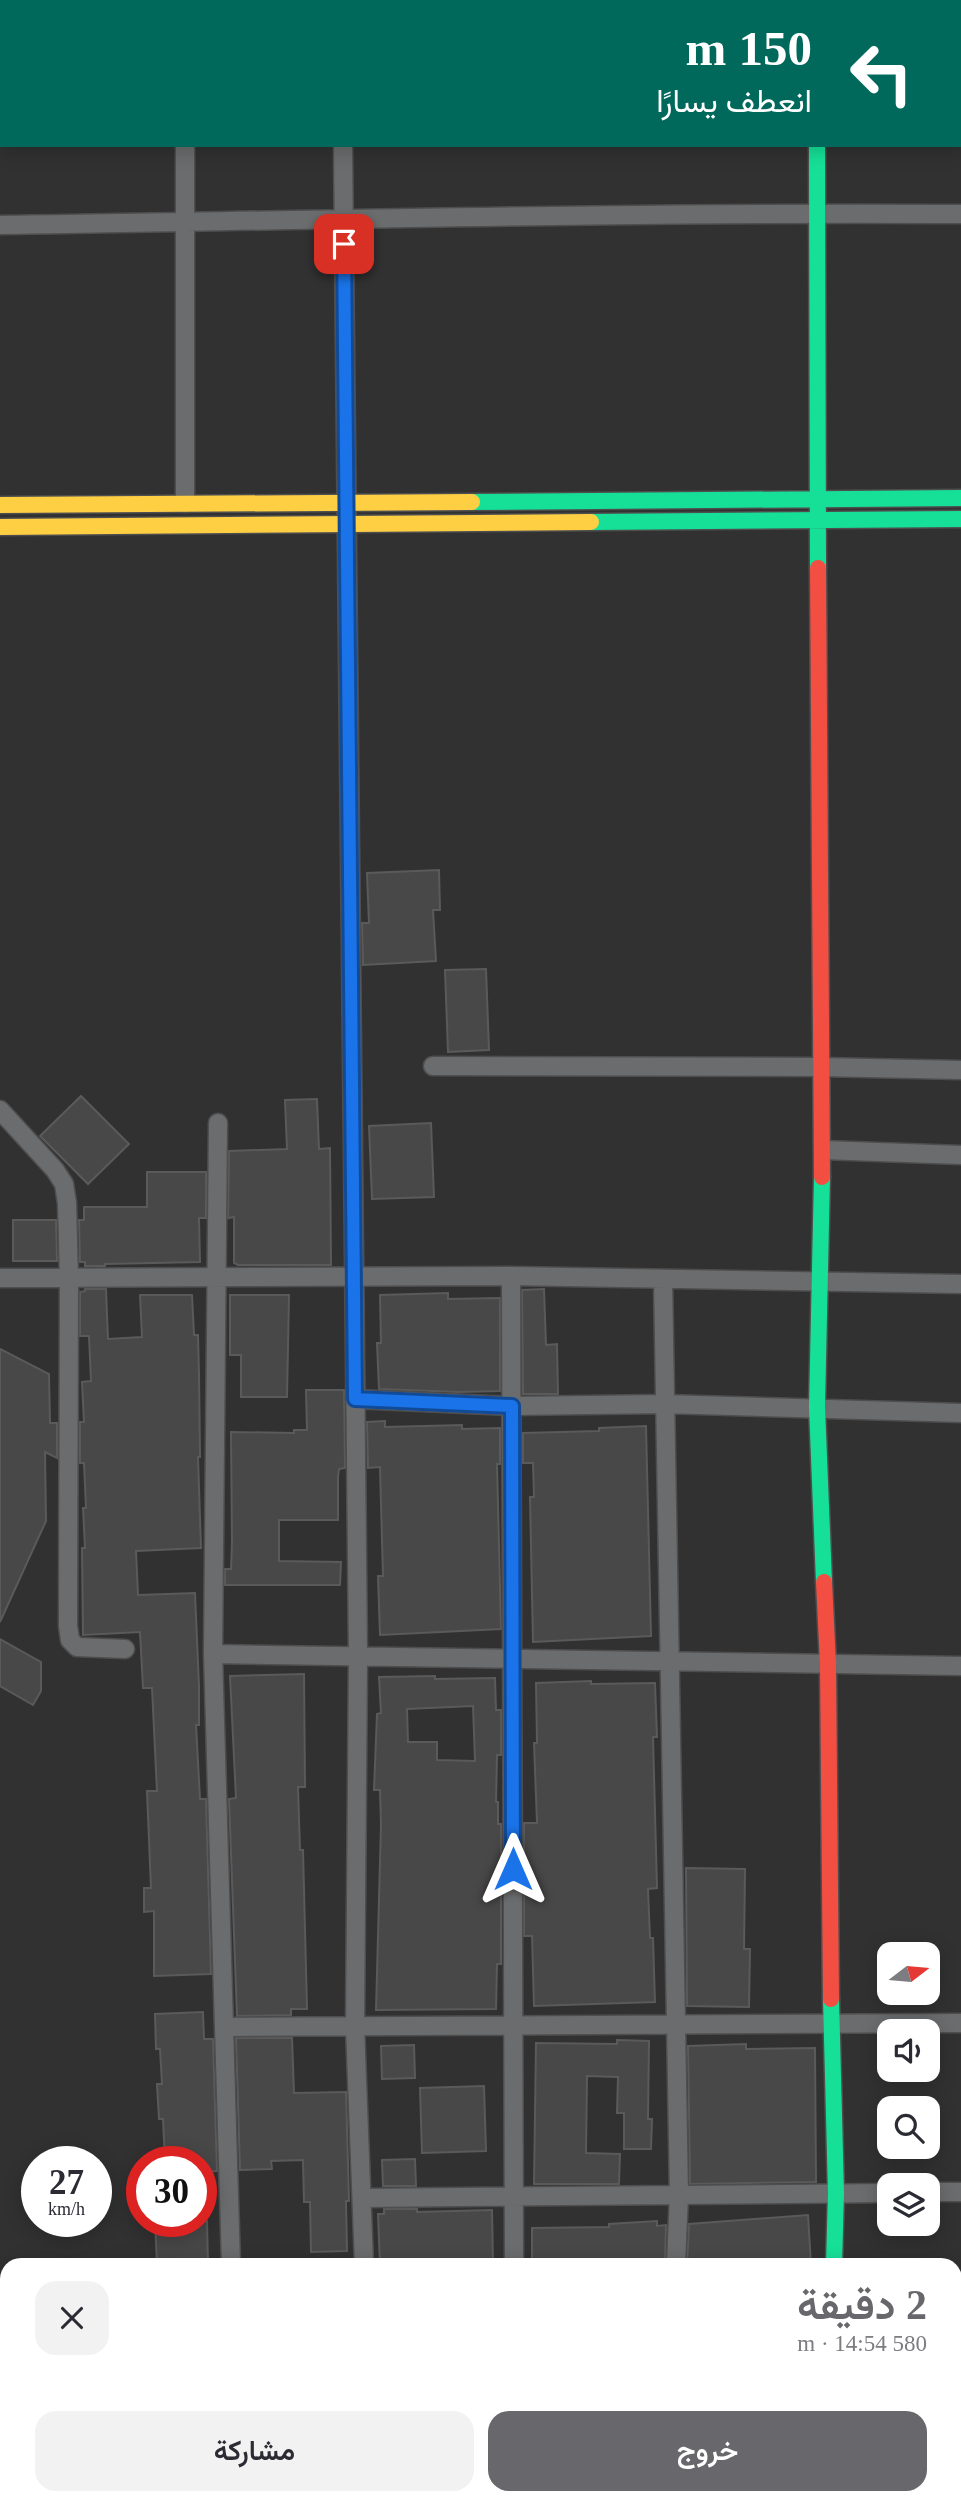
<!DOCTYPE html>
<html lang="ar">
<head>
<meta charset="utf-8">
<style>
	body { margin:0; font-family:"Times New Roman",Vazirmatn,serif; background:#f2f2f3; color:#2b2b33; direction:rtl; height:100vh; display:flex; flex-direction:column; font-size:26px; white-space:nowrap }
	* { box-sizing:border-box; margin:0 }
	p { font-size:23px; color:#7c7c81 }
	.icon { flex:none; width:38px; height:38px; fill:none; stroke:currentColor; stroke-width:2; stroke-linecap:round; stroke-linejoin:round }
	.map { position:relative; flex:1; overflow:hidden; direction:ltr }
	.panel { position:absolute; left:0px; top:2258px; width:962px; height:247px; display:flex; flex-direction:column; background:#fff; border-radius:21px 21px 0 0; box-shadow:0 4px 18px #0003; direction:rtl }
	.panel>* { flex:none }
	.banner { position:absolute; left:0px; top:0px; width:962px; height:147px; box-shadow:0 4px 18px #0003; direction:rtl; background:#00695c; color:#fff; overflow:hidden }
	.needle { width:46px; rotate:74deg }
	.fabs { position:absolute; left:877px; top:1942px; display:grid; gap:14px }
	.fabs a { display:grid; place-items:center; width:63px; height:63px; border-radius:14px; background:#fff; box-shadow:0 4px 18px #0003; font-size:35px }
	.speed { position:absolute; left:21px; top:2146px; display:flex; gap:14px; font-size:35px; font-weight:700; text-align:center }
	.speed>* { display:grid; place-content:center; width:91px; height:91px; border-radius:50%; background:#fff; box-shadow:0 4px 18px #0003; line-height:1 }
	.speed small { font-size:18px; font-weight:400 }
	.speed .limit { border:10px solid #d22; background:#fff; color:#111 }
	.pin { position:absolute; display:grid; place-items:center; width:60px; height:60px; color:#fff; margin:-30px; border-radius:14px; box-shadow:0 4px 10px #0006 }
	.me { position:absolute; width:77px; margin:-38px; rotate:0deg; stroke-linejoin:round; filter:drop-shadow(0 0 5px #0008) }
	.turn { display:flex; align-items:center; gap:24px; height:147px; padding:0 35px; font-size:32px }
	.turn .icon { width:91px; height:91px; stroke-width:2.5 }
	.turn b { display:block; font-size:49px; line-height:60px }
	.round { display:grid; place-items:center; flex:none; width:74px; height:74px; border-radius:21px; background:#f2f2f3 }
	.head { display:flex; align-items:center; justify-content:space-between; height:119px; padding:0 35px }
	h1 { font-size:42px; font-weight:600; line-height:52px; color:#67676c }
	.button { display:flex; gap:14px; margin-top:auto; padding:14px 35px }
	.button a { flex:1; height:80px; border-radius:21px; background:#67676c; color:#fff; font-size:28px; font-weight:600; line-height:80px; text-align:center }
	.button a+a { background:#f2f2f3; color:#2b2b33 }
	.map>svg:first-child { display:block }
	.building { fill:#484849; stroke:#5a5a5b; stroke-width:2; fill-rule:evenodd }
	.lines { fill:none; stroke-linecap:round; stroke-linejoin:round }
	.street-casing { stroke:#4e4e4f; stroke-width:21 }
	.fast-casing { stroke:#4e4e4f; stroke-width:19 }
	.slow-casing { stroke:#4e4e4f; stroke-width:19 }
	.jam-casing { stroke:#4e4e4f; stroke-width:19 }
	.street { stroke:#6b6c6d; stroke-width:18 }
	.fast { stroke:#16e098; stroke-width:16 }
	.slow { stroke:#ffcf43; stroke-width:16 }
	.jam { stroke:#f24e42; stroke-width:16 }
	.route-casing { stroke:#114b97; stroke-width:18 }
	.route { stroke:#1a73e8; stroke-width:12 }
</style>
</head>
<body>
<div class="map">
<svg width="961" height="2504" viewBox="0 0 961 2504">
	<rect width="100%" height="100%" fill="#313132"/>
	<path class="building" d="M439 870 440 910H433L436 961 363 965 362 923H369L367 873Z
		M486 969 489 1050 448 1052 445 970Z
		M81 1096 129 1144 88 1184 40 1136Z
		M317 1099 319 1149 330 1148 331 1265H238L234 1263V1217L228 1218 229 1151 287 1149 285 1100Z
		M431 1123 434 1197 372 1199 369 1126Z
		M147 1172H206V1218H199L200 1262 105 1264V1266H85V1262H80L79 1220H84V1207H147Z
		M13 1220H56L57 1261H13Z
		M85 1289H106L108 1339 142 1337 140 1295H192L194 1335H198L199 1374 200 1457H198L201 1548 136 1551 138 1595 195 1593 199 1686V1725H196L200 1799H206L211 1974 154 1976V1911L144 1912V1888H151L147 1791H157L152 1688H143L140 1632 83 1635 82 1548H85L83 1508H86L84 1463H80V1422H84L82 1382 91 1381 89 1336H80V1292L85 1291Z
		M544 1289 546 1345 557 1344 558 1394H523L522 1290Z
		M448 1293V1299L500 1298V1391L458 1392 379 1389 377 1343H381L380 1295Z
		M230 1295H289L287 1397H241V1355H230Z
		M0 1349 49 1374 50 1423H57V1458L45 1452 46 1521 0 1622Z
		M306 1390H344L345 1468 339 1469 338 1477V1520H279V1561L341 1562 340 1585H225V1569H231L232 1542 231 1432 294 1433V1430H307Z
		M385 1421V1427L462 1425V1429L500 1428V1464H497L501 1629 380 1635 378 1576H383L380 1467 368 1468 367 1422Z
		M646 1426 651 1636 533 1642 530 1497H534L533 1463H523V1433L599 1431V1428Z
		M0 1639 41 1662V1691L33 1705 0 1686Z
		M304 1674 305 1787H298L300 1850H303L307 2009H291V2015L237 2016 229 1799 236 1798 230 1676Z
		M435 1676V1679L495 1678 496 1710H501V1755H497L496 1802H498V1824H501V1964H497L496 2009 376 2010 381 1825 380 1790H374L377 1714 381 1713 379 1677ZM473 1706 475 1761 437 1760V1742H408L407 1709Z
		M591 1681V1684L655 1683 657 1737H653L657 1888 648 1889 650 1938H653L655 2002 534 2006 532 1936H524V1823H537L534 1743H537L536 1683Z
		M686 1868 745 1869 744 1949H750L749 2007 687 2006Z
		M203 2012 204 2039H213L217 2171 201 2172V2161H165L163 2119H159L157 2084H162L160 2049H156L155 2014Z
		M236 2038H292L294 2093 346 2092 349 2201H346L347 2251 311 2252 310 2202H304L303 2160 271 2161 272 2169 240 2170Z
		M617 2040 649 2041 648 2119H652L651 2149H624V2113H617L618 2077 587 2076 586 2153 620 2154 619 2184H534L536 2043 617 2044Z
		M746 2044V2049L815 2048 816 2182 690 2184 688 2046Z
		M414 2045 415 2078 382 2079 381 2046Z
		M484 2086 486 2151 422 2153 420 2088Z
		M415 2159 416 2186H383L382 2160Z
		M384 2209H417V2212L492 2210 493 2264H380L378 2214H384Z
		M808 2215 811 2264H687L689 2224Z
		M155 2221H207L208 2264H157Z
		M657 2221V2226L666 2225 665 2264H532V2228L609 2227V2224Z"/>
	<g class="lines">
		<g class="street-casing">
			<path id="street" d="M185 0V2
				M341 0V2
				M815 0V2
				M343 145 358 1656 355 2027 364 2264
				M0 225C320 220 641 212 961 214
				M185 503V145
				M433 1066 820 1067 961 1070
				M0 1110 55 1170 64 1184 67 1203 69 1279 68 1626 70 1640 77 1647 125 1649
				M218 1123 213 1654 961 1666
				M823 1150 961 1155
				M511 1276 514 2264
				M0 1278 511 1276 961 1284
				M663 1280 679 2195 676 2264
				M355 1399 512 1406 665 1404 961 1413
				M213 1654 231 2264
				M224 2027 961 2023
				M928 2192H961
				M363 2198 889 2193
				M956 2338H961
				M0 2357H7
				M368 2497 369 2504
				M515 2497V2504
				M674 2497V2504
				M830 2504V2497"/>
		</g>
		<g class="fast-casing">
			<path id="fast" d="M817 145 818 568
				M472 502 961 498
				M591 522 961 519
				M822 1177 817 1407 824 1582
				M831 1999 836 2193 834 2264"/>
		</g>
		<g class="slow-casing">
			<path id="slow" d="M0 505 472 502
				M0 527 591 522"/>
		</g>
		<g class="jam-casing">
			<path id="jam" d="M818 568 822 1177
				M824 1582 828 1664 831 1999"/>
		</g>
		<use href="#street" class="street"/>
		<use href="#fast" class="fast"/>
		<use href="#slow" class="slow"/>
		<use href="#jam" class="jam"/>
	</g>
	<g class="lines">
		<g class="route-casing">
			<path id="route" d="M344 244 355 1399 512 1406 513 1869"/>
		</g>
		<use href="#route" class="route"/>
	</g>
</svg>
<div class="fabs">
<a><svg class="needle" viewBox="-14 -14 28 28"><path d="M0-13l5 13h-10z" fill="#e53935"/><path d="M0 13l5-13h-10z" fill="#7c7c81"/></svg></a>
<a><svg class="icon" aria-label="sound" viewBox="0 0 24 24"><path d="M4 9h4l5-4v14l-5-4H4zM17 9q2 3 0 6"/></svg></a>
<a><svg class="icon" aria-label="search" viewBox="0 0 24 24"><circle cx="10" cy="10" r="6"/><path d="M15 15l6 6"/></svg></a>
<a><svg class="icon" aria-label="layers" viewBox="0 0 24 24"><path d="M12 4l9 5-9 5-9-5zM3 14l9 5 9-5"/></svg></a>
</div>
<div class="speed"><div>27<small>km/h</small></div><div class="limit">30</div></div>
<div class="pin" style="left:344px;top:244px;background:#d93025"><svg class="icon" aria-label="arrive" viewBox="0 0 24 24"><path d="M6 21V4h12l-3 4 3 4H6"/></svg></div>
<svg class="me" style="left:513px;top:1869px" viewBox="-20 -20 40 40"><path d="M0-17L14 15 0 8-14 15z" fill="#1a73e8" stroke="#fff" stroke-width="4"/></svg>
<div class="banner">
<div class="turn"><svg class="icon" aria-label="left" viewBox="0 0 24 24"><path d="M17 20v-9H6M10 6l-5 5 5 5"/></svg><div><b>150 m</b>انعطف يسارًا</div></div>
</div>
<section class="panel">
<div class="head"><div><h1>2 دقيقة</h1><p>580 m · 14:54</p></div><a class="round"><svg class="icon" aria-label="close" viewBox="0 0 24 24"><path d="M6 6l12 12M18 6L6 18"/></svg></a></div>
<div class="button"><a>خروج</a><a>مشاركة</a></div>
</section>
</div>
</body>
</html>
